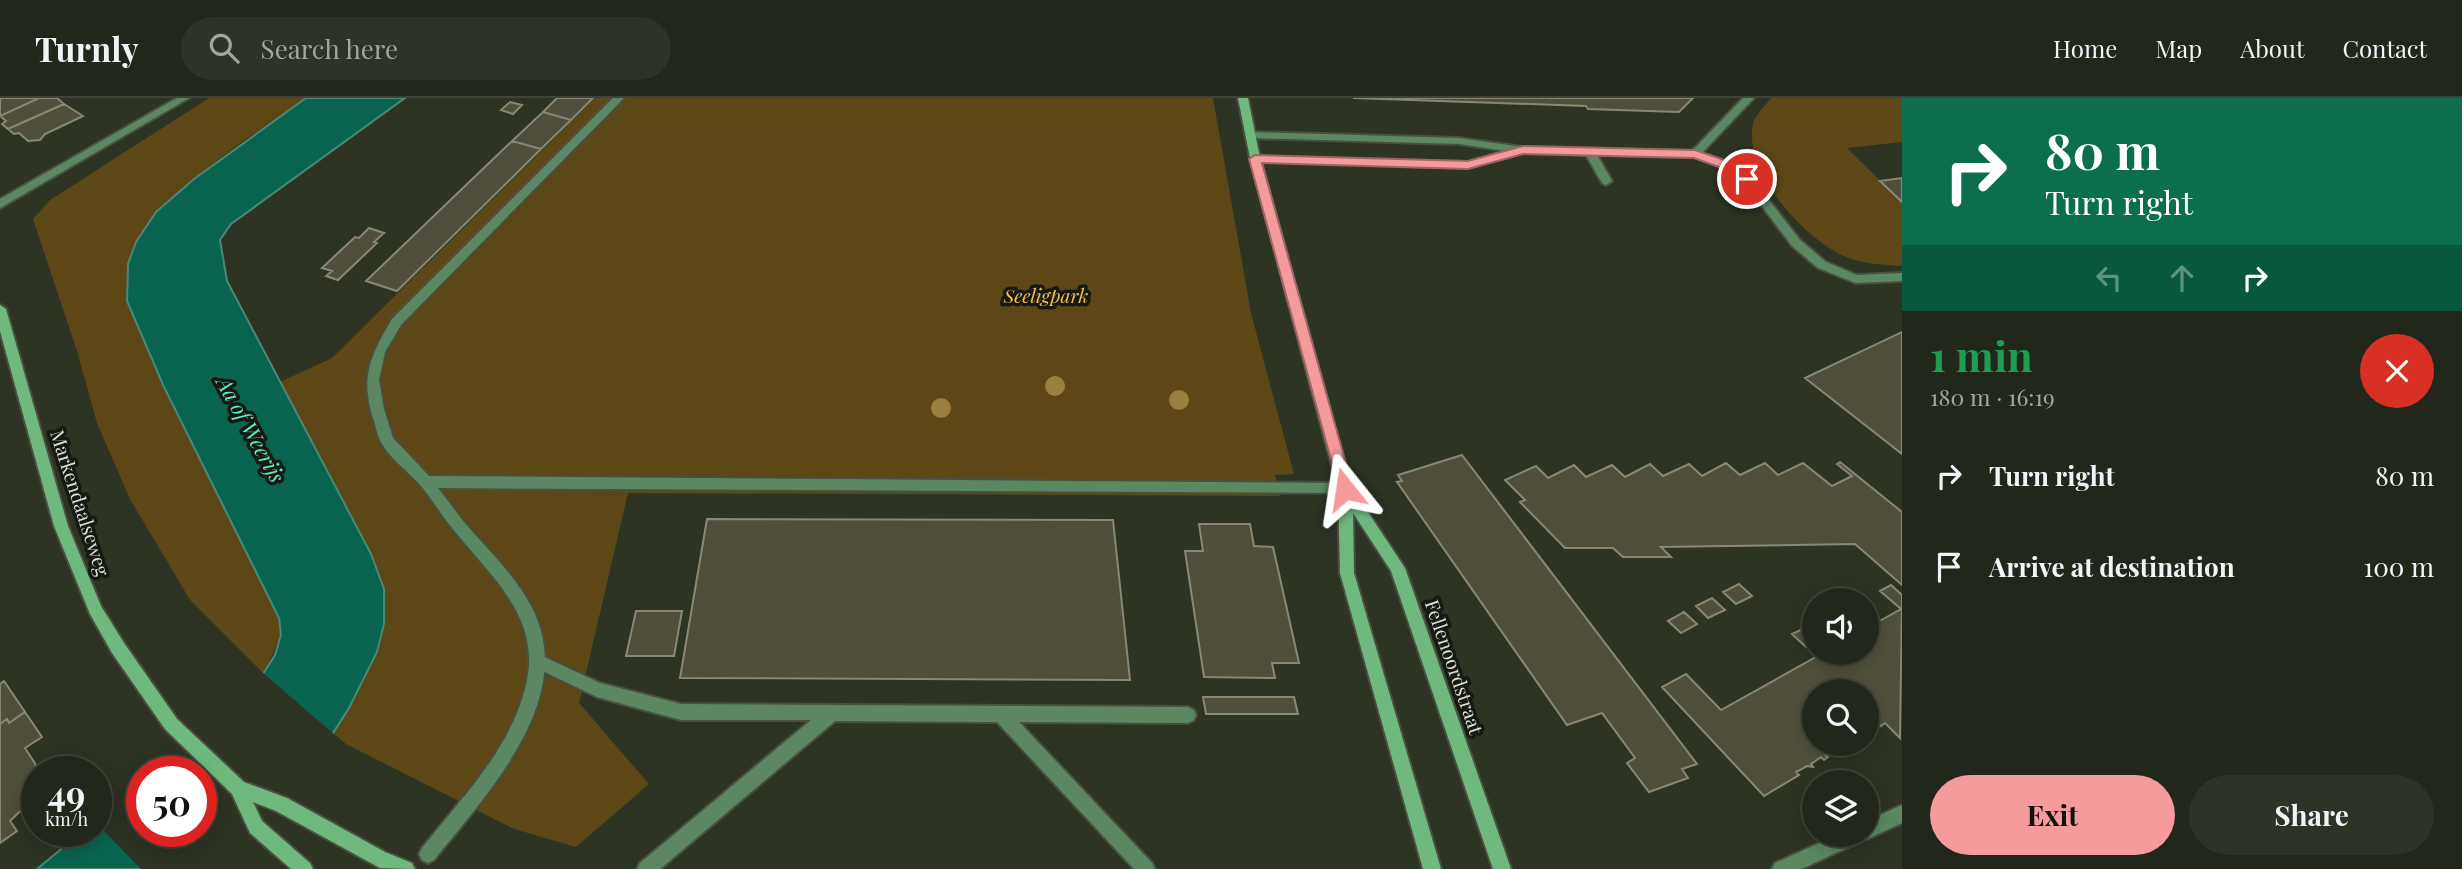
<!DOCTYPE html>
<html lang="en">
<head>
<meta charset="utf-8">
<style>
	body { margin:0; font-family:"Playfair Display",serif; background:#2e3328; color:#f1f3f6; height:100vh; display:flex; flex-direction:column; font-size:26px; white-space:nowrap }
	* { box-sizing:border-box; margin:0 }
	p { font-size:23px; color:#a2a5a3 }
	.icon { flex:none; width:38px; height:38px; fill:none; stroke:currentColor; stroke-width:2; stroke-linecap:round; stroke-linejoin:round }
	.map { position:relative; flex:1; overflow:hidden }
	.drawer { display:flex; flex-direction:column; background:#22271b; width:560px }
	.drawer>* { flex:none }
	.banner { background:#0b6e4f; color:#fff; overflow:hidden }
	.buttons { position:absolute; left:1802px; top:490px; display:grid; gap:14px }
	.buttons a { display:grid; place-items:center; width:77px; height:77px; border-radius:50%; background:#22271b; box-shadow:0 4px 18px #0003,0 0 0 2px #3f443a; font-size:35px }
	.speed { position:absolute; left:21px; top:658px; display:flex; gap:14px; font-size:35px; font-weight:700; text-align:center }
	.speed>* { display:grid; place-content:center; width:91px; height:91px; border-radius:50%; background:#22271b; box-shadow:0 4px 18px #0003,0 0 0 2px #3f443a; line-height:1 }
	.speed small { font-size:18px; font-weight:400 }
	.speed .limit { border:10px solid #d22; background:#fff; color:#111 }
	.pin { position:absolute; display:grid; place-items:center; width:60px; height:60px; color:#fff; margin:-30px; border:4px solid #fff; border-radius:50%; box-shadow:0 2px 7px #0007 }
	.me { position:absolute; width:77px; margin:-38px; rotate:345deg; stroke-linejoin:round; filter:drop-shadow(0 0 5px #0008) }
	.turn { display:flex; align-items:center; gap:24px; height:147px; padding:0 28px; font-size:32px }
	.turn .icon { width:91px; height:91px; stroke-width:2.5 }
	.turn b { display:block; font-size:49px; line-height:60px }
	.lanes { display:flex; align-items:center; height:66px; padding:0 28px; background:#0003; justify-content:center; gap:35px; direction:ltr }
	.lanes .off { opacity:.35 }
	.round { display:grid; place-items:center; flex:none; width:74px; height:74px; border-radius:37px; background:#2e3328 }
	.overview { display:flex; align-items:center; justify-content:space-between; height:119px; padding:0 28px }
	h1 { font-size:42px; font-weight:700; line-height:52px; color:#1e9e55 }
	.button { display:flex; gap:14px; margin-top:auto; padding:14px 28px }
	.button a { flex:1; height:80px; border-radius:42px; background:#f59b9d; color:#111; font-size:28px; font-weight:700; line-height:80px; text-align:center }
	.button a+a { background:#2e3328; color:#f1f3f6 }
	ul { padding:0; list-style:none }
	li { display:flex; align-items:center; gap:21px; height:91px; padding:0 28px }
	li div { flex:1 }
	li b { display:block; font-size:26px }
	li em { font-style:normal }
	header { display:flex; align-items:center; gap:42px; box-sizing:border-box; height:98px; padding:0 35px; background:#22271b; border-bottom:2px solid #3f443a }
	header strong { font-size:33px }
	nav { display:flex; gap:38px; margin-inline-start:auto; font-size:24px }
	.search { width:490px; height:63px; background:#2e3328; display:flex; align-items:center; gap:18px; box-sizing:border-box; padding:0 24px; border-radius:38px; color:#a2a5a3; font-size:26px }
	main { display:flex; flex:1; min-height:0 }
	.map>svg:first-child { display:block }
	.green { fill:#5d4716 }
	.water { fill:#09644f; stroke:#488978; stroke-width:2 }
	.pier { fill:#2d3424 }
	.building { fill:#504f3c; stroke:#898874; stroke-width:2 }
	.lines { fill:none; stroke-linecap:round; stroke-linejoin:round }
	.service-casing { stroke:#495040; stroke-width:4 }
	.pedestrian-casing { stroke:#495040; stroke-width:4 }
	.minor-casing { stroke:#495040; stroke-width:4 }
	.secondary-casing { stroke:#495040; stroke-width:4 }
	.service { fill:#5b8863; fill-rule:evenodd }
	.pedestrian { fill:#5b8863; fill-rule:evenodd }
	.minor { fill:#5b8863; fill-rule:evenodd }
	.secondary { fill:#6fb97e; fill-rule:evenodd }
	.tree { fill:#99803e }
	.route { fill:#f59b9d; stroke:#9f6566; stroke-width:2 }
	.labels { text-anchor:middle; stroke-width:7; stroke-linejoin:round; paint-order:stroke }
	.park-label { font-size:19px; font-style:italic; fill:#f1bf53; stroke:#171a13 }
	.street-label { font-size:19px; fill:#dce0d6; stroke:#171a13 }
	.water-label { font-size:21px; font-style:italic; fill:#5eedc4; stroke:#171a13 }
</style>
</head>
<body>
<header>
<strong>Turnly</strong>
<div class="search"><svg class="icon" aria-label="search" viewBox="0 0 24 24"><circle cx="10" cy="10" r="6"/><path d="M15 15l6 6"/></svg>Search here</div>
<nav><a>Home</a><a>Map</a><a>About</a><a>Contact</a></nav>
</header>
<main>
<div class="map">
<svg width="1902" height="771" viewBox="0 0 1902 771">
	<rect width="100%" height="100%" fill="#2d3424"/>
	<path class="green" d="M209 0H306C261 31 158 97 136 145 127 164 128 183 127 203L279 520 281 537 264 576 190 502 130 401 97 325 77 253 33 121 50 102Z
		M595 0H1213L1251 215 1294 376 1275 377 1280 398 628 395 579 605 649 686 576 749 514 731 346 646 333 635 377 554 371 456 280 284 332 260Z
		M1771 0H1902V44L1847 50 1902 104V168C1880 167 1853 165 1834 153 1797 131 1744 73 1753 26 1754 18 1766 7 1771 0Z"/>
	<path class="water" d="M306 0H405L231 126 220 142 227 183 371 456 384 491V526L377 554 349 610 333 635 184 771H37L83 733H96V723L142 733H201V674L275 557 281 537 279 520 164 289 127 203 128 166 136 144 156 114 194 81Z"/>
	<path class="pier" d="M262 574 335 637 189 771H141L96 725V718L142 680V733H201V674L149 672Z"/>
	<path class="building" d="M2 0H39L0 18V1Z
		M39 0H57L64 6 8 31 2 26 6 23 0 18Z
		M557 0H593L571 22 543 14Z
		M1353 0H1693L1679 14 1588 11 1586 8Z
		M510 4 522 7 513 16 501 12Z
		M64 6 83 18 45 36 40 42 28 43 19 35 14 36 8 31Z
		M543 14 571 22 541 51 512 43Z
		M512 43 541 51 397 193 366 183Z
		M1902 80V104L1880 83Z
		M369 130 384 135 374 144 377 145 338 182 326 178 332 173 322 170 355 139 359 140Z
		M1902 234V356L1805 280Z
		M1462 357 1697 666 1682 671 1688 680 1649 694 1627 665 1635 660 1602 615 1567 627 1397 384 1402 383 1398 377Z
		M1840 364 1902 414V487L1855 446 1661 449 1671 459H1623L1613 450H1565L1520 404 1525 402 1505 382 1536 368 1548 380 1574 367 1586 379 1612 367 1625 379 1650 366 1663 378 1689 366 1702 378 1726 365 1740 377 1765 365 1778 377 1803 365 1832 388 1852 378 1837 366Z
		M707 421 1113 422 1130 582 680 580Z
		M1199 426H1250L1254 448 1273 449 1299 565H1272L1275 580 1204 579 1185 453H1203Z
		M1739 486 1752 498 1736 506 1723 494Z
		M1891 487 1902 497 1900 640 1885 625 1881 628 1879 625 1868 631 1871 634 1867 636V593H1815V646H1844L1840 648 1843 651 1839 653 1836 650 1825 657 1828 659 1824 662 1821 659 1811 666 1813 669 1807 668 1796 674 1799 677 1764 698 1662 589 1686 576 1721 612 1823 555H1867V530L1901 511 1880 493Z
		M1712 500 1725 512 1708 520 1696 508Z
		M636 513H682L674 558H626Z
		M1684 514 1697 526 1681 535 1668 523Z
		M1809 528 1815 533V544L1806 549 1792 536Z
		M4 583 25 614 9 625 7 621 0 626V586Z
		M1203 599H1294L1298 616H1206Z
		M25 614 42 639 25 650 36 667 25 692 37 691V697L10 723 17 733 0 745V626L7 621 9 625Z"/>
	<g class="lines">
		<g class="service-casing">
			<path id="service" d="M1743 0H1754L1702 55 1727 64 1751 79 1800 142 1826 164 1857 177 1902 175V183L1856 185 1818 170 1792 148 1743 83 1719 68 1694 59 1597 57 1612 83 1606 87 1602 85 1586 57 1522 55 1468 70 1255 63 1250 60 1251 58 1468 64 1506 53 1459 46 1250 40 1245 37 1250 34 1459 40 1523 49 1692 53Z
				M538 556 600 585 681 606 1188 609 1194 612 1196 617 1194 622 1188 625 1019 624 1152 765 1155 771H1134L997 624 835 623 660 771H637L640 765 811 622H681L597 599 532 568 530 563 532 558Z"/>
		</g>
		<g class="pedestrian-casing">
			<path id="pedestrian" d="M613 0H624L401 227 385 254 379 282 384 311 393 340 429 378 1345 385 1350 387 1352 391 1350 395 438 390C447 401 455 413 464 424 487 451 514 476 531 508 580 599 487 696 434 762L428 765 422 762 419 756 422 750C460 702 509 653 525 591 544 521 492 480 453 431 441 417 433 402 421 388 409 374 391 361 382 346 377 338 376 328 373 320 360 278 371 257 392 221Z"/>
		</g>
		<g class="minor-casing">
			<path id="minor" d="M177 0H189L0 110V101Z
				M1902 707V725L1867 741 1864 739 1862 743 1801 771H1772L1775 765 1837 737H1867V723Z"/>
		</g>
		<g class="secondary-casing">
			<path id="secondary" d="M1238 0H1248L1260 60 1352 390 1405 470 1511 771H1493L1391 473 1353 415 1354 475 1441 771H1423L1340 475 1338 391 1250 60Z
				M0 207 6 211 68 428 101 508 124 545 177 621 244 684 287 700 385 754 412 765 415 771 380 770 276 713 253 704 262 723 310 765 313 771H291L250 735 232 696 165 631 112 555 90 516 54 428 0 233Z"/>
		</g>
		<use href="#service" class="service"/>
		<use href="#pedestrian" class="pedestrian"/>
		<use href="#minor" class="minor"/>
		<use href="#secondary" class="secondary"/>
	</g>
	<g class="tree">
		<circle cx="1055" cy="288" r="10"/>
		<circle cx="1179" cy="302" r="10"/>
		<circle cx="941" cy="310" r="10"/>
	</g>
	<path class="route" d="M1523 48 1695 52 1727 63 1753 81 1747 85 1743 83 1719 69 1694 60 1523 56 1468 71 1262 65 1353 391 1345 397 1340 395 1249 61 1255 57 1468 63Z"/>
	<g class="labels">
		<g class="park-label">
			<text x="1046" y="205">Seeligpark</text>
		</g>
		<g class="street-label">
			<text transform="translate(80 405) rotate(72)" y="7">Markendaalseweg</text>
			<text transform="translate(1454 569) rotate(71)" y="7">Fellenoordstraat</text>
		</g>
		<g class="water-label">
			<text transform="translate(250 332) rotate(61)" y="7">Aa of Weerijs</text>
		</g>
	</g>
</svg>
<div class="buttons">
<a><svg class="icon" aria-label="sound" viewBox="0 0 24 24"><path d="M4 9h4l5-4v14l-5-4H4zM17 9q2 3 0 6"/></svg></a>
<a><svg class="icon" aria-label="search" viewBox="0 0 24 24"><circle cx="10" cy="10" r="6"/><path d="M15 15l6 6"/></svg></a>
<a><svg class="icon" aria-label="layers" viewBox="0 0 24 24"><path d="M12 4l9 5-9 5-9-5zM3 14l9 5 9-5"/></svg></a>
</div>
<div class="speed"><div>49<small>km/h</small></div><div class="limit">50</div></div>
<div class="pin" style="left:1747px;top:81px;background:#d93025"><svg class="icon" aria-label="arrive" viewBox="0 0 24 24"><path d="M6 21V4h12l-3 4 3 4H6"/></svg></div>
<svg class="me" style="left:1345px;top:391px" viewBox="-20 -20 40 40"><path d="M0-17L14 15 0 8-14 15z" fill="#f59b9d" stroke="#fff" stroke-width="4"/></svg>
</div>
<section class="drawer">
<div class="banner">
<div class="turn"><svg class="icon" aria-label="right" viewBox="0 0 24 24"><path d="M7 20v-9h11M14 6l5 5-5 5"/></svg><div><b>80 m</b>Turn right</div></div>
<div class="lanes"><svg class="icon off" aria-label="left" viewBox="0 0 24 24"><path d="M17 20v-9H6M10 6l-5 5 5 5"/></svg><svg class="icon off" aria-label="ahead" viewBox="0 0 24 24"><path d="M12 20V5M6 11l6-6 6 6"/></svg><svg class="icon" aria-label="right" viewBox="0 0 24 24"><path d="M7 20v-9h11M14 6l5 5-5 5"/></svg></div>
</div>
<div class="overview"><div><h1>1 min</h1><p>180 m · 16:19</p></div><a class="round" style="background:#d93025;color:#fff"><svg class="icon" aria-label="close" viewBox="0 0 24 24"><path d="M6 6l12 12M18 6L6 18"/></svg></a></div>
<ul>
<li><svg class="icon" aria-label="right" viewBox="0 0 24 24"><path d="M7 20v-9h11M14 6l5 5-5 5"/></svg><div><b>Turn right</b></div><em>80 m</em></li>
<li><svg class="icon" aria-label="arrive" viewBox="0 0 24 24"><path d="M6 21V4h12l-3 4 3 4H6"/></svg><div><b>Arrive at destination</b></div><em>100 m</em></li>
</ul>
<div class="button"><a>Exit</a><a>Share</a></div>
</section>
</main>
</body>
</html>
